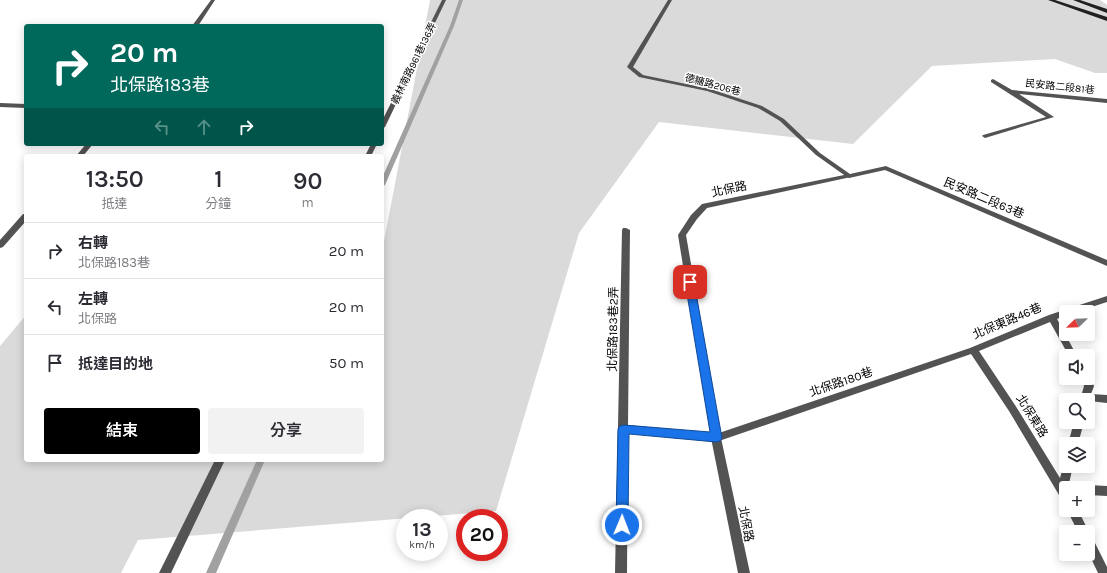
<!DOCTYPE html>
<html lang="zh-TW">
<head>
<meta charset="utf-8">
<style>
	body { margin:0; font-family:Karla,"Noto Sans TC",sans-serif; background:#f2f2f3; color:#2b2b33; height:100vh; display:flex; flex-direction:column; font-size:15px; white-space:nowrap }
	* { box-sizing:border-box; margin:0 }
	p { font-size:13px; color:#7c7c81 }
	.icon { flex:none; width:22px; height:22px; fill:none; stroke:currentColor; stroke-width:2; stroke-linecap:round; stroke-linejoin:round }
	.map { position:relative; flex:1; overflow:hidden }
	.drawer { position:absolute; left:24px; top:154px; width:360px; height:308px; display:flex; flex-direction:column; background:#fff; border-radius:4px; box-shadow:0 2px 10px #0003 }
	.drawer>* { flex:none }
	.banner { position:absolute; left:24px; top:24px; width:360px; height:122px; border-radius:4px; box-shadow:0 2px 10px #0003; background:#00695c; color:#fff; overflow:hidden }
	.needle { width:26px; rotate:247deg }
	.fabs { position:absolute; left:1059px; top:305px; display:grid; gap:8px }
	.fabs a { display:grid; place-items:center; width:36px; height:36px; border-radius:4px; background:#fff; box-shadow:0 2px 10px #0003; font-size:20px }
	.speed { position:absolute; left:396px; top:509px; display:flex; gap:8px; font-size:20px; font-weight:700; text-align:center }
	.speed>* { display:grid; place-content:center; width:52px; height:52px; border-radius:50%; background:#fff; box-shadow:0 2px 10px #0003; line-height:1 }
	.speed small { font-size:10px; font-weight:400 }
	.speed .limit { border:6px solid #d22; background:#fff; color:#111 }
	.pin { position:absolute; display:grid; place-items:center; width:34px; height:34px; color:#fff; margin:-17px; border-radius:8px; box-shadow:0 2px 6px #0006 }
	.me { position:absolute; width:44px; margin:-22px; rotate:1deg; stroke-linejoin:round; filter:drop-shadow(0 0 3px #0008) }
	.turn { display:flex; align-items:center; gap:14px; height:84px; padding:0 20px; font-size:18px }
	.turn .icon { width:52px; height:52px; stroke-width:2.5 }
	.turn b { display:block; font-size:28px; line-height:34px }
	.lanes { display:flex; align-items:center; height:38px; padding:0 20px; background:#0003; justify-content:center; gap:20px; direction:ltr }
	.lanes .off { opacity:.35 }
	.eta { display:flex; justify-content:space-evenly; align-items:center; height:68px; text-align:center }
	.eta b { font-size:24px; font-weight:600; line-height:28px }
	.button { display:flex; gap:8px; margin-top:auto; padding:8px 20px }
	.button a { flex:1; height:46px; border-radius:4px; background:#000; color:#fff; font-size:16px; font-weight:600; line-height:46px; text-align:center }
	.button a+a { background:#f2f2f3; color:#2b2b33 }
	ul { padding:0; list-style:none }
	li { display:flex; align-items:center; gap:12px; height:56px; padding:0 20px; border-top:1px solid #e1e1e2 }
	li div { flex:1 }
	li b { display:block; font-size:15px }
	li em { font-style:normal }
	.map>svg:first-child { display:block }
	.green { fill:#dadada }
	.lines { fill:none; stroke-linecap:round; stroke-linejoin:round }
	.stream { fill:#a1a1a1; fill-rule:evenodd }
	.lane { fill:#535353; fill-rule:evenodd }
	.street { fill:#535353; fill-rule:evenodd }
	.secondary { fill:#202020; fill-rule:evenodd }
	.route { fill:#1a73e8; stroke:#114b97 }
	.labels { text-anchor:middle; stroke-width:3; stroke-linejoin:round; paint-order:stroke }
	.far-street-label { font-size:10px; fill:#000; stroke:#fff }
	.street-label { font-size:12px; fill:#000; stroke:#fff }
</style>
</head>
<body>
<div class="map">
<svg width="1107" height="573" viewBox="0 0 1107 573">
	<rect width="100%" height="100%" fill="#fff"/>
	<path class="green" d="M430 0H1100L1107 5V73H1095L1055 59 932 66 853 144 659 122 579 233 496 511 138 540 121 573H0V346L26 315V460H382V252Z"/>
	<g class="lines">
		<path class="stream" d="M459 0H463L454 26 385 185 382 187V178L450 26Z
			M257 460H265L216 573H206Z"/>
		<path class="lane" d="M211 0H215L198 26H192Z
			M442 0H446L385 127 382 129V121Z
			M668 0H672L633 67 643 75 710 89 762 106 784 119 820 153 850 174 886 166 888 167 1107 260V266L885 170 849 178 847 177 816 155 780 121 758 108 707 91 639 77 627 67Z
			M993 79 1012 90 1107 99V103L1019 94 1054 117 985 138 982 136 983 135 1046 117 991 82V80Z
			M0 103 26 104V108L0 107Z
			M86 144H93L83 156H76Z
			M371 144H377L371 156H365Z
			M23 214H26V221L3 247 0 248V240Z
			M623 228H626L630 230 628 425 716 434 970 348 1049 315 1107 296V302L1076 312H1066V315L1057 319 1077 356H1069L1050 322 979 351 1015 405 1060 478 1064 463 1066 462V466H1073L1068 488H1066V502L1062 500 1009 411 971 354 716 442 628 433 627 573H615L622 230Z
			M1088 375 1094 386 1091 394 1107 395V403L1089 401 1088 403V400H1080L1084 386 1081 378H1088Z
			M1074 422H1084L1078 444H1068Z
			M215 460H225L171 573H159Z
			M1088 485 1107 486V496L1088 495V488H1084Z
			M1067 510H1078L1089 532 1088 535V532H1078Z
			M1088 536 1092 537 1107 567V573H1098L1088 552Z"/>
		<path class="street" d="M849 174 852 176 851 177 707 208 697 219 686 235 721 438 750 573H738L711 438 678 235 691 215 702 204Z"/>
		<path class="secondary" d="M1048 0H1055L1107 17V21Z
			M1073 0H1080L1107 9V13Z"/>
	</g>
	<path class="route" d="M686 279H693L694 282 722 438 720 441 716 442 629 434 628 525 626 529 622 531 618 529 616 525 618 429 620 426 624 425 710 432 685 282Z"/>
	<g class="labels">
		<g class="far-street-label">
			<text transform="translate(413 63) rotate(-64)" y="4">義林南路961巷136弄</text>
			<text transform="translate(713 84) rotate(15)" y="4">德糖路206巷</text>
			<text transform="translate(1060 86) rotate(6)" y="4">民安路二段81巷</text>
		</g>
		<g class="street-label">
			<text transform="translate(729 189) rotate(-12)" y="4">北保路</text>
			<text transform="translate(984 198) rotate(23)" y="4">民安路二段63巷</text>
			<text transform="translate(1007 321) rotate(-23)" y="4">北保東路46巷</text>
			<text transform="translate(613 329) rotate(-89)" y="4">北保路183巷2弄</text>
			<text transform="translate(841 382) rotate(-19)" y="4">北保路180巷</text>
			<text transform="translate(1032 416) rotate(58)" y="4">北保東路</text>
			<text transform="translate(746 524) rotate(79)" y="4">北保路</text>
		</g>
	</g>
</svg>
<div class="fabs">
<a><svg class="needle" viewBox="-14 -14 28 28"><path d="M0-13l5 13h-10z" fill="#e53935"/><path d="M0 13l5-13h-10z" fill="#7c7c81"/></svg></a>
<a><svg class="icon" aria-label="sound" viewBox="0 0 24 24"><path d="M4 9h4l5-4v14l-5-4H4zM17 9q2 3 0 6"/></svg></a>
<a><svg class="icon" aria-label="search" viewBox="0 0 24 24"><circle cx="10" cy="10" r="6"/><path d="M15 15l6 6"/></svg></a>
<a><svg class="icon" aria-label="layers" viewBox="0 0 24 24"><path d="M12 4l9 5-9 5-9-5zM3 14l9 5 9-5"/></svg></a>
<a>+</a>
<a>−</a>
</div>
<div class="speed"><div>13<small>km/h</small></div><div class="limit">20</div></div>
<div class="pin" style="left:690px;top:282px;background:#d93025"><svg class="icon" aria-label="arrive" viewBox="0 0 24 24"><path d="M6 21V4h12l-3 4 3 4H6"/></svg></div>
<svg class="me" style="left:622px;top:525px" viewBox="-20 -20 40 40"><circle r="17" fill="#1a73e8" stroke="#fff" stroke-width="3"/><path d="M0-11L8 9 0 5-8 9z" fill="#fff"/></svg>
<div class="banner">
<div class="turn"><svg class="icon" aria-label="right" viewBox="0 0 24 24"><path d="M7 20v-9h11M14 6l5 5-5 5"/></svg><div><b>20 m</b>北保路183巷</div></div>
<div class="lanes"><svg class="icon off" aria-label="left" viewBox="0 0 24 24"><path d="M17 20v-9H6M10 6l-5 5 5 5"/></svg><svg class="icon off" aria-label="ahead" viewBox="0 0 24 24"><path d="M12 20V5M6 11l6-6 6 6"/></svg><svg class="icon" aria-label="right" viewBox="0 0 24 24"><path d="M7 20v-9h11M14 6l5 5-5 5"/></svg></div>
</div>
<section class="drawer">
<div class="eta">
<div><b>13:50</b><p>抵達</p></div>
<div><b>1</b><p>分鐘</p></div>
<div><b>90</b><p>m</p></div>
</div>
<ul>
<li><svg class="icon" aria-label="right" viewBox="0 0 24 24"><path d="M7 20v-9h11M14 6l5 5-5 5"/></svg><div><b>右轉</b><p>北保路183巷</p></div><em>20 m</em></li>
<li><svg class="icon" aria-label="left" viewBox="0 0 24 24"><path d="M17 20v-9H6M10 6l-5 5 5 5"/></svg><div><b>左轉</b><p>北保路</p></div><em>20 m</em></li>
<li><svg class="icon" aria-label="arrive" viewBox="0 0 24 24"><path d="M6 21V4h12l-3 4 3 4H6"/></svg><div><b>抵達目的地</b></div><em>50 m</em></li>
</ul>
<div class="button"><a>結束</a><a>分享</a></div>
</section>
</div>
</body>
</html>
